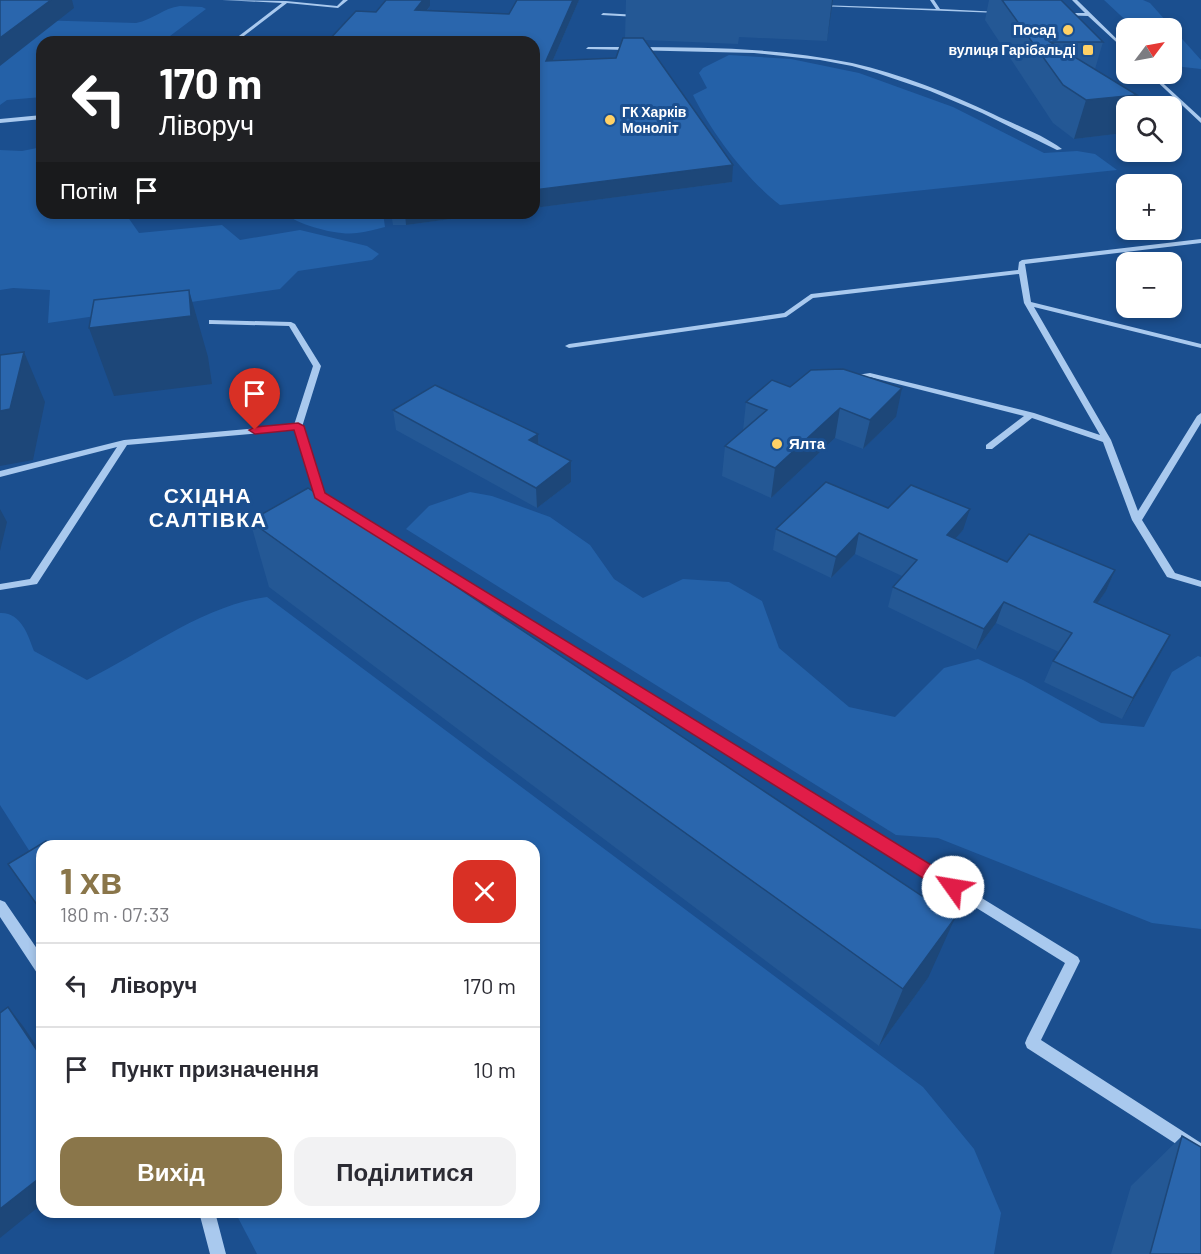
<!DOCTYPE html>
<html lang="uk">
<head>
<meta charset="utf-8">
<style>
	body { margin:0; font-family:Barlow,sans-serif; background:#f2f2f3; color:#2b2b33; height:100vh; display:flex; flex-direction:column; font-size:22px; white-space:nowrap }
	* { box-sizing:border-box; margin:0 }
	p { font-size:20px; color:#7c7c81 }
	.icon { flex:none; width:33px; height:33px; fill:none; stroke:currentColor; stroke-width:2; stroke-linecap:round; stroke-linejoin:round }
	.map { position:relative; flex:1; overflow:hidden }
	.drawer { position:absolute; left:36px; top:840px; width:504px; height:378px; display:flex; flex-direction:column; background:#fff; border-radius:18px; box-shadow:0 3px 9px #0003 }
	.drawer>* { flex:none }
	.banner { position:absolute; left:36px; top:36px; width:504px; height:183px; border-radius:18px; box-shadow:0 3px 9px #0003; background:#202124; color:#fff; overflow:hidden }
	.needle { width:39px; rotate:58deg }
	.controls { position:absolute; left:1116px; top:18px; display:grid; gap:12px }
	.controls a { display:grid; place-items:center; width:66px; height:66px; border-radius:12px; background:#fff; box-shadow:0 3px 9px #0003; font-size:30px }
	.pin { position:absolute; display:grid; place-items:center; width:51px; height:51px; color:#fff; margin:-62px -26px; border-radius:50% 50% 50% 0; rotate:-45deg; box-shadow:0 0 6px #0007 }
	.pin .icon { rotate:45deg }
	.me { position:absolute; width:66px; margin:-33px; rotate:302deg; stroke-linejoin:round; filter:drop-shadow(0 0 4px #0008) }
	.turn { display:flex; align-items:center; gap:21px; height:126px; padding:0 24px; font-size:27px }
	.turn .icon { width:78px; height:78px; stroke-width:2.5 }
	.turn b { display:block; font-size:42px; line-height:51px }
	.then { display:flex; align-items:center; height:57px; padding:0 24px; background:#0003; gap:12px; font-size:22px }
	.round { display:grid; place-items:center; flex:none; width:63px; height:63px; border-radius:18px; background:#f2f2f3 }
	.head { display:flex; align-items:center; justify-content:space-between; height:102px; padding:0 24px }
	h1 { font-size:36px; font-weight:700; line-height:45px; color:#8a764a }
	.action { display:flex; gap:12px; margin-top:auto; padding:12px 24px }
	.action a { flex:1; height:69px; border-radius:18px; background:#8a764a; color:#fff; font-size:24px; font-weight:700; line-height:69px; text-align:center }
	.action a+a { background:#f2f2f3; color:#2b2b33 }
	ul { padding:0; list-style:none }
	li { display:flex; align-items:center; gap:18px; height:84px; padding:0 24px; border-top:2px solid #e1e1e2 }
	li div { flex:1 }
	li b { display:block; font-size:22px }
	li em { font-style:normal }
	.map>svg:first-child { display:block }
	.green { fill:#2461a8 }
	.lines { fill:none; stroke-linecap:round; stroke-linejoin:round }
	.minor { fill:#a9c9ee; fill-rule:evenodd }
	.wall { fill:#245895 }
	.shaded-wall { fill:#1d4779 }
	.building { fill:#2a66ad; stroke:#1d4779; stroke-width:1.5 }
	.route { fill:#e11d48; stroke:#92132f; stroke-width:1.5 }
	.poi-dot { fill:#ffd166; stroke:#1b4f8f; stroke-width:2 }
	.labels { text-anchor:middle; stroke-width:6; stroke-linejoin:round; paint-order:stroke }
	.far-poi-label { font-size:14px; font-weight:bold; fill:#fff; stroke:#1b4f8f; text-anchor:end }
	.poi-label { font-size:15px; font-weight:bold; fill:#fff; stroke:#1b4f8f; text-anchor:start }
	.district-label { font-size:21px; font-weight:bold; letter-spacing:1.5px; fill:#fff; stroke:#1b4f8f }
</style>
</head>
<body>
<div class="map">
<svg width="1201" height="1254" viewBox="0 0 1201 1254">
	<rect width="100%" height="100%" fill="#1b4f8f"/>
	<path class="green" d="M1104 0H1143L1150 3 1201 60V69L1183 67 1172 62V28H1134Z
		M180 6 202 7 206 9 162 42H42V97L7 100 0 105V19L136 23C153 20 163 8 180 6Z
		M729 55 791 59 859 73 953 107 1044 153 1077 151 1095 154 1117 170 780 205C747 180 711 132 693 95L707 88 699 73 703 68Z
		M42 147V213H125L139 233 222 225 240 240 300 230 367 246 379 254 372 260 298 271 280 289 48 323 50 290 13 288 0 290V150L22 151Z
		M284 213H383L385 227C376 229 366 232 357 233 338 236 298 225 284 213Z
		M470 492 492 496 550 517 590 545 614 579 643 598 683 579 729 582 762 601 779 648 849 707 895 717 944 668 978 659 1023 680 1101 723 1144 727 1172 672 1198 656 1201 657V929L1152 923 938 838 896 835 406 529 429 506Z
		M267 597 923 1087 974 1149 1001 1213 994 1254H257L235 1212H534V846H42L32 855 0 805V613C21 612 28 635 34 651L87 680C145 651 202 606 267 597Z"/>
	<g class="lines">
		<path class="minor" d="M222 0 286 1 337 6 343 0H348L338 8 287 3 236 42H231L282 3Z
			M930 0H934L940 9 1001 12 999 13 818 6 820 5 936 9Z
			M1072 0H1077L1126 48V51L1088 16 1061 15 1063 13H1085Z
			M603 13 638 15 640 16 638 17 601 15Z
			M588 47C676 47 765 45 852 63 901 74 948 93 993 114 1015 125 1042 134 1062 149L1057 150 982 113 930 91 877 73 852 66 820 60 754 53 586 49Z
			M1149 74H1153L1201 118V123Z
			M42 115V119L0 123V119Z
			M1201 239V243L1025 264 1031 302 1201 344V348L1034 307 1111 440 1138 511 1197 416 1201 413V423L1142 520 1175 573 1201 581V587L1167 577 1132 520 1103 442 1032 418 992 449H986V445L1024 416 870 377 853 380 849 378 850 376 870 373 1034 413 1100 435 1024 303 1019 274 813 298 786 317 569 348 565 346 569 344 784 313 811 294 1018 270 1019 262 1022 260Z
			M209 320 291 322 295 324 321 366 302 427 323 494 1078 957 1080 961 1041 1040 1201 1143V1160L1027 1048 1025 1043 1027 1038 1065 963 316 497 295 430 127 445 37 584 0 590V584L30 579 117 447 0 477V471L124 440 294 425 313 366 289 326 212 324H209Z
			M0 900 5 902 42 956V974L37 973 0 917Z
			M199 1212H215L226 1254H210Z"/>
	</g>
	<path class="wall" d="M423 0H430V6L427 11 509 14 579 0 553 60 616 58 625 38 626 0H833L827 41 739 37 738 44 645 40 732 182 534 208V42H328V41L376 12Z
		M989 0H1061L1103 42 1095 69 1126 106V126L1124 133 1074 139 1053 123 985 20Z
		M391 213H495L406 225H393Z
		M790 387 896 417 863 449 835 438 771 498 722 476 725 446 743 431 746 402Z
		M393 410 538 434 539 445 571 461V482L537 508 396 430Z
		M888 508 963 530 955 539 1007 562 1115 570 1106 591 1097 603 1170 635 1159 656 1122 719 1044 682 1053 661 1059 652 996 623 976 650 888 607 893 587 902 576 855 554 831 578 773 550 776 529Z
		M250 521 928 978 879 1046 269 587Z
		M1182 1136 1201 1254H1111L1131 1186Z"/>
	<path class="shaded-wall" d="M51 0H72L74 8 0 66V38Z
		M423 0H430V6L416 24 415 10Z
		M573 0H579L546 76V61Z
		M832 0H833L827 41Z
		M1137 95 1133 106H1126V126L1124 133 1074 139 1086 100Z
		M733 165 732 182 534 208V190Z
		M165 213H208L166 218Z
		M405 213H495L406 225Z
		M189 290 208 357 212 384 114 396 89 328Z
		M24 352 45 402 33 460 0 466V411Z
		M902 388 896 417 863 449 870 420Z
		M840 408 835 438 771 498 775 468Z
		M538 434 539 454 529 440Z
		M571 461V482L537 508 536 488Z
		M0 509 7 522 0 551Z
		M970 509 963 530 940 556 947 535Z
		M859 533 855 554 831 578 836 557Z
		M1115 570 1106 591 1084 622 1094 602Z
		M1004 602 996 623 976 650 984 629Z
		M1170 635 1159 656 1122 719 1133 698Z
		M955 918 928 978 879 1046 903 989Z
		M8 1007 23 1026 42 1054V1058Z
		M42 1176V1204L0 1238V1209Z"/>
	<path class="building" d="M0 0H51L0 38Z
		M386 0H423L415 10 509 14 517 0H573L546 61 616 58 623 38H643L733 165 534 190V42H337L328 41 356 11 376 12Z
		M1002 0H1061L1103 42H1050L1137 95 1086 100 1063 85Z
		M189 290 191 316 89 328 94 300Z
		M24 352 10 409 0 411V355Z
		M843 369 902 388 870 420 840 408 775 468 725 446 767 410 746 402 772 380 790 387 811 370Z
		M435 385 538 434 529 440 571 461 536 488 393 410Z
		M826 482 888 508 911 485 970 509 947 535 1007 562 1029 534 1115 570 1094 602 1170 635 1133 698 1053 661 1072 633 1004 602 984 629 893 587 917 560 859 533 836 557 776 529Z
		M308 488 955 918 903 989 250 521Z
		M46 841 50 846H42V908L40 909 8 864Z
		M8 1007 42 1058V1176L0 1209V1013Z
		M1182 1136 1201 1147V1254H1150Z"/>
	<path class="route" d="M298 423 304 426 325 493 959 882 962 887 959 893 953 895 947 893 315 498 294 430 255 434 249 430 255 427Z"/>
	<g class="poi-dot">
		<circle cx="1068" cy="30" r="6"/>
		<rect x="1082" y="44" width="12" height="12" rx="3"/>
		<circle cx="610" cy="120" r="6"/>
		<circle cx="777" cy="444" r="6"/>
	</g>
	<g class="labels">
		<g class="far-poi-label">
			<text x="1056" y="35">Посад</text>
			<text x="1076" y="55">вулиця Гарібальді</text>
			<text x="622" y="117" text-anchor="start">ГК Харків<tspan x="622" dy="16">Моноліт</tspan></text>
		</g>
		<g class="poi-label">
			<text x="789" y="449">Ялта</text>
		</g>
		<g class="district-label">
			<text x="208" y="503">СХІДНА<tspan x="208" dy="24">САЛТІВКА</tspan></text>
		</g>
	</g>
</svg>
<div class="controls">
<a><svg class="needle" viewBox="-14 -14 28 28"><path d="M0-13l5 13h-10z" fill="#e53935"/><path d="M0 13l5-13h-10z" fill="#7c7c81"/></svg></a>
<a><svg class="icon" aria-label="search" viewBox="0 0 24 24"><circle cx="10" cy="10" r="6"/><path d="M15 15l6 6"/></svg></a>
<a>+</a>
<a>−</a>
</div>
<div class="pin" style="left:255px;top:430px;background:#d93025"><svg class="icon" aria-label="arrive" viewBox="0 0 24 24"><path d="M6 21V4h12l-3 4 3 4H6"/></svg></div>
<svg class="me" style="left:953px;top:887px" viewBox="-20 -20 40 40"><circle r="19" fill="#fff"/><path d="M0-13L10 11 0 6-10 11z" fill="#e11d48"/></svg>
<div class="banner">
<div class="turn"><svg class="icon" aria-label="left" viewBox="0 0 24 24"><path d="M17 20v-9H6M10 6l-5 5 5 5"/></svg><div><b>170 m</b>Ліворуч</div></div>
<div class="then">Потім<svg class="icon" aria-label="arrive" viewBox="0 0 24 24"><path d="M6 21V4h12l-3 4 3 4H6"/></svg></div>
</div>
<section class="drawer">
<div class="head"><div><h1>1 хв</h1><p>180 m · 07:33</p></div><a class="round" style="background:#d93025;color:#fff"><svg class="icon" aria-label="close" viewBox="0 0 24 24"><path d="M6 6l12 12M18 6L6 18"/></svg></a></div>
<ul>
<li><svg class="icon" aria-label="left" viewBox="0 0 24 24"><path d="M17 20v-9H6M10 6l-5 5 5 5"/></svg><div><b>Ліворуч</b></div><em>170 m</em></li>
<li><svg class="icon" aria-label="arrive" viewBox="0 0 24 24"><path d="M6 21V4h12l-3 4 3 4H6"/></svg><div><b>Пункт призначення</b></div><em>10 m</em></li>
</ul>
<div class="action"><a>Вихід</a><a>Поділитися</a></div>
</section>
</div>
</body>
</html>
